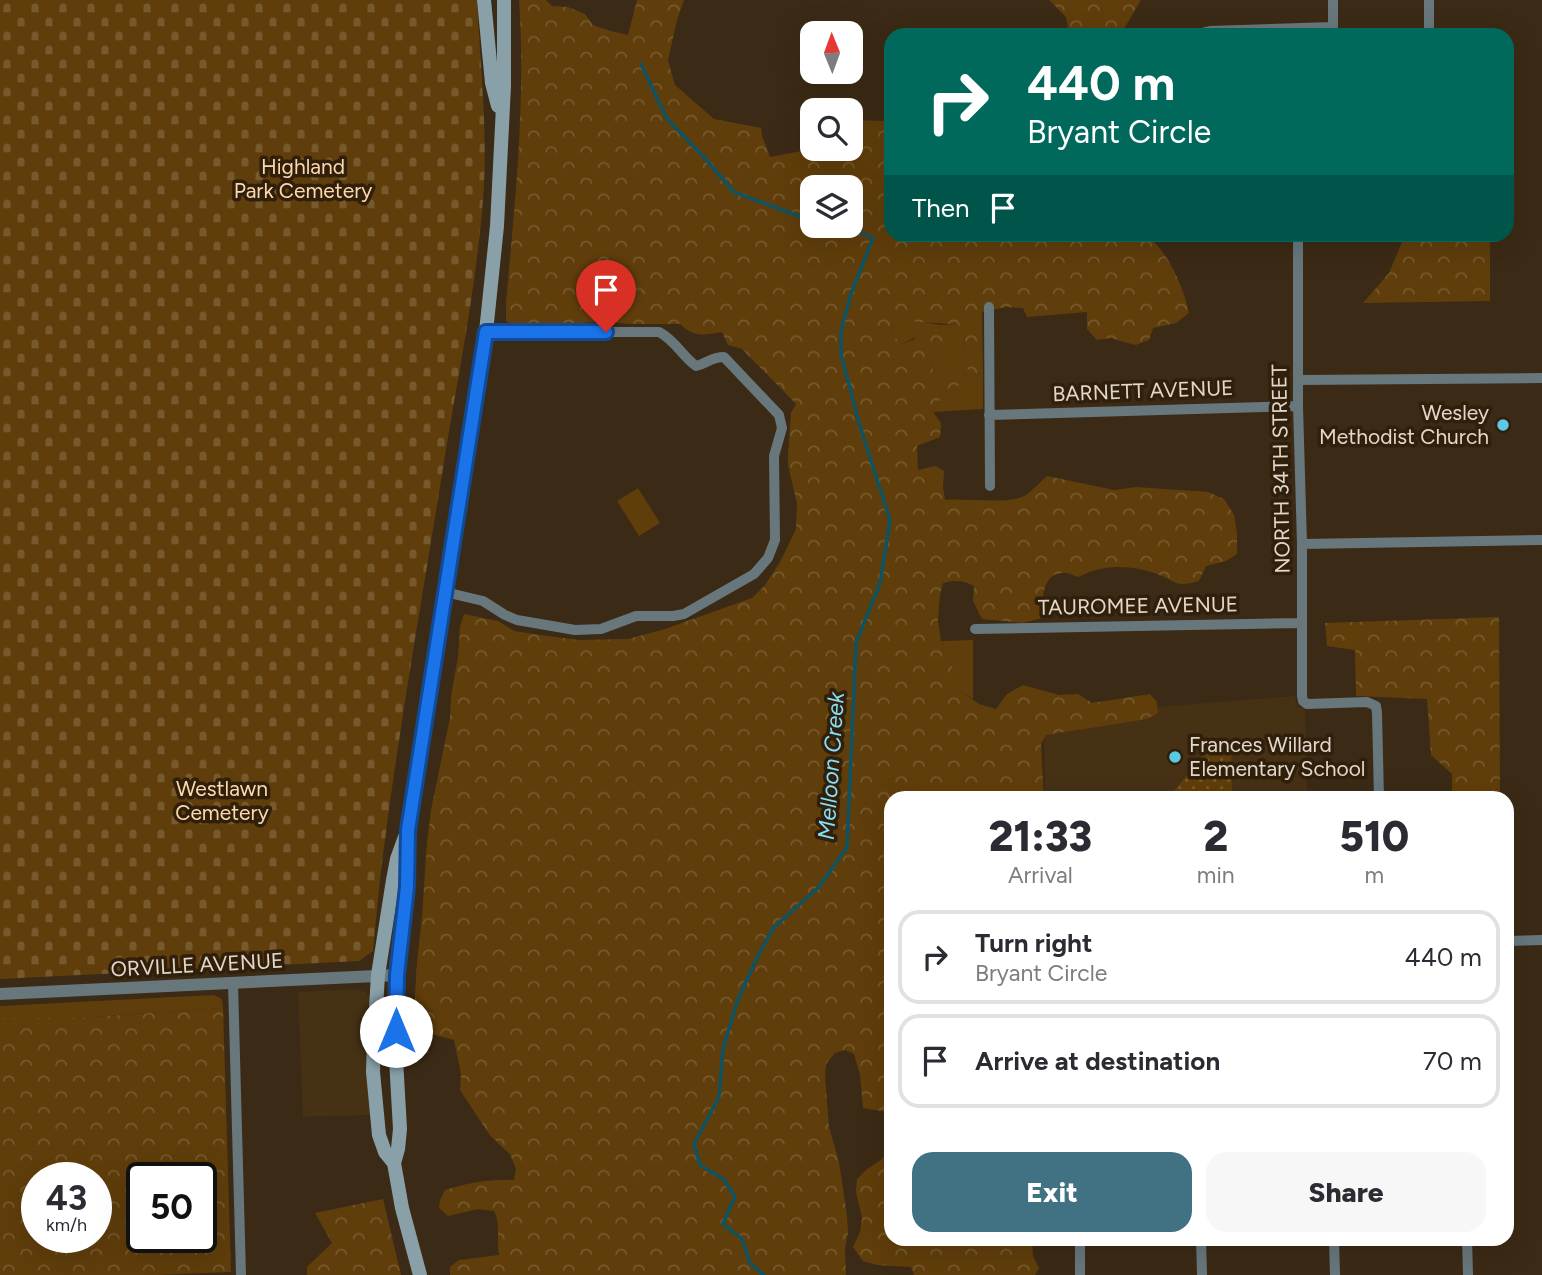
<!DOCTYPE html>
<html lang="en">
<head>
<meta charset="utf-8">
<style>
	body { margin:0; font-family:Figtree,sans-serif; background:#f7f7f7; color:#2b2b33; height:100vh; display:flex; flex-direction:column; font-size:26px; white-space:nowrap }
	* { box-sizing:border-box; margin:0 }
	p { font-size:23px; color:#7c7c81 }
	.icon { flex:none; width:38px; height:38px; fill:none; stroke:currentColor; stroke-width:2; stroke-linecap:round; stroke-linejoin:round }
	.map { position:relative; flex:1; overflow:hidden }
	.drawer { position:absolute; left:884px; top:791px; width:630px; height:455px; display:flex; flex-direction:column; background:#fff; border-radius:21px; box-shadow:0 7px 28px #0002 }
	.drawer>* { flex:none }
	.top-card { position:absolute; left:884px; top:28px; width:630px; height:214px; border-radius:21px; box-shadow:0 7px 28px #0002; background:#00695c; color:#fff; overflow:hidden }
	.needle { width:46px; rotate:359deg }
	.controls { position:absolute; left:800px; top:21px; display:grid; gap:14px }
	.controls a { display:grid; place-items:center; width:63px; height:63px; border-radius:14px; background:#fff; box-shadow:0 7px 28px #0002; font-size:35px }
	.speed { position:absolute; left:21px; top:1162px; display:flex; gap:14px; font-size:35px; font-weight:700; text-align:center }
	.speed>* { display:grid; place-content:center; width:91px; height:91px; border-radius:50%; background:#fff; box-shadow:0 7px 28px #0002; line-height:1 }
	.speed small { font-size:18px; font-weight:400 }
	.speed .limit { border:4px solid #111; border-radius:10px; background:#fff; color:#111 }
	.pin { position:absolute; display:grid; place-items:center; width:60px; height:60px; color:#fff; margin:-72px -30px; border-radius:50% 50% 50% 0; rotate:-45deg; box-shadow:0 0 7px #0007 }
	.pin .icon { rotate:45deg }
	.me { position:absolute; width:77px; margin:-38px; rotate:0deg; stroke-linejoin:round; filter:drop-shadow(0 0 5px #0008) }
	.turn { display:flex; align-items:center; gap:24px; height:147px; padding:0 28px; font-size:32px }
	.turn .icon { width:91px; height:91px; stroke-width:2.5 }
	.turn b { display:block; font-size:49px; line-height:60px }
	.then { display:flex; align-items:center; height:66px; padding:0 28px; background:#0003; gap:14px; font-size:26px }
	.eta { display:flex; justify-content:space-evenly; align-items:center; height:119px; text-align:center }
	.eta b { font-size:42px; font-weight:800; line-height:49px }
	.primary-button { display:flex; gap:14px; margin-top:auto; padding:14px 28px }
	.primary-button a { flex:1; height:80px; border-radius:21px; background:#417284; color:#fff; font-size:28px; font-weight:800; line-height:80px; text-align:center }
	.primary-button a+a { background:#f7f7f7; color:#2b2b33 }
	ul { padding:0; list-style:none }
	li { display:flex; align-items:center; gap:21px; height:94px; margin:0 14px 10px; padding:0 14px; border:4px solid #e1e1e2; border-radius:21px }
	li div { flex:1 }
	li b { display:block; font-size:26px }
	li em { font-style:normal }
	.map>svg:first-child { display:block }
	.built { fill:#463115 }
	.grass { fill:#603e0b }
	.forest { fill:url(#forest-crowns); fill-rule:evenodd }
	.cemetery { fill:url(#cemetery-stones) }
	.park { fill:url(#park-dots) }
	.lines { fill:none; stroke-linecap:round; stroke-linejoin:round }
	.stream { stroke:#0f5363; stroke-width:3.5 }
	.minor { stroke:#68777c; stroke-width:10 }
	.tertiary { stroke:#68777c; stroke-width:12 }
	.secondary { stroke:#89a0a8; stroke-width:14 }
	.route-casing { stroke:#114b97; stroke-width:18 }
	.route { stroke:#1a73e8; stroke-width:12 }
	.poi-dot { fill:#5bc8e6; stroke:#30200b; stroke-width:2.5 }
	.labels { text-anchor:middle; stroke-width:7; stroke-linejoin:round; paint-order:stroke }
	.park-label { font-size:21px; fill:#fdd8ad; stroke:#30200b }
	.street-label { font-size:21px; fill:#e2d7ca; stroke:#30200b }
	.poi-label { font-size:21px; fill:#e2d7ca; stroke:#30200b; text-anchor:end }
	.water-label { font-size:23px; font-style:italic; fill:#86def9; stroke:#30200b }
</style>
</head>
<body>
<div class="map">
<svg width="1542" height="1275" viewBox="0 0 1542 1275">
	<defs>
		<pattern id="forest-crowns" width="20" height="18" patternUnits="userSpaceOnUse" patternTransform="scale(1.75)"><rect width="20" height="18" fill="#603e0b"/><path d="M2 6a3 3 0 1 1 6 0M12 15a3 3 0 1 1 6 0" fill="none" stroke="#76592d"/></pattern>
		<pattern id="cemetery-stones" width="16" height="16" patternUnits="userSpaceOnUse" patternTransform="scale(1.75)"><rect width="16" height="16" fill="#603e0b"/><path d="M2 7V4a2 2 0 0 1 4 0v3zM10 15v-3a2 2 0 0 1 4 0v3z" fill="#76592d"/></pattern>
		<pattern id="park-dots" width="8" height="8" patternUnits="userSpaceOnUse" patternTransform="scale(1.75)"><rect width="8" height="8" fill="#603e0b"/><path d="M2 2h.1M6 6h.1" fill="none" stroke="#76592d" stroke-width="1.8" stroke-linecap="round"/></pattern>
	</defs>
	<rect width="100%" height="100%" fill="#3b2a15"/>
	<path class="built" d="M1295 696 1297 707 1305 708 1307 798H1045L1044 716Z
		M354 989 366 992 371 1000 370 1115 303 1117 298 992Z"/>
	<path class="grass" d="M919 321 940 325 959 324 965 339 963 355 975 377 983 372V409L933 412 939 401 962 382 964 374 941 376 932 369 934 358 914 338 902 344 894 337 891 326 902 322Z
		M638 488 660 523 639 536 617 501Z
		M973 640V699L960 690 941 641Z
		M214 995 222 999 223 1008 76 1018H0V1006Z"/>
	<path class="forest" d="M519 0H546L552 6 568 7 585 14 593 25 611 31 628 35 637 0H684L677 20 668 60 675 85 714 119 761 128 762 136 770 157 802 151 806 138 812 130V149H850L851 120 883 121 891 124V234H1142C1166 244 1184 289 1189 313L1176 323 1153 328 1149 340 1136 345 1124 342 1111 338 1097 340 1087 329V312L1027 317 1023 308 1006 307 982 312 983 372 975 378 968 370 963 355 965 339 958 324C935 325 914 317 891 326L894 337 902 344 929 334H945L950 341 934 358 932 369 941 376 953 369 964 374 962 383 939 401 933 412 941 423 940 437 917 446 918 470 936 466 944 471 943 487 945 500C966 498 1009 505 1026 495 1033 490 1040 482 1047 476L1114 490 1136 487 1208 492 1224 499 1234 515 1237 533V554L1226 561 1206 566 1199 581C1194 582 1188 584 1182 584 1175 584 1168 578 1162 576 1135 565 1104 563 1079 577 1074 576 1067 572 1062 573 1041 574 1042 603 1042 618L1023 623 982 619 973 601 974 586C963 580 954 580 943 583L940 594 938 620 941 641 951 663 960 690 979 704 996 709 1007 694 1023 685 1059 695 1078 694 1092 703 1150 694 1157 702 1158 713 1147 719 1046 735 1041 744 1044 798H891V1122L887 1112 863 1108 860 1075 854 1054 845 1050 835 1053 826 1064 825 1077 829 1127 839 1162 847 1216 848 1233 845 1248 846 1275H450V1267L459 1260 499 1255C496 1240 501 1224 494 1211L478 1209 448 1216 439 1208 440 1200 445 1190C467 1183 490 1179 514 1180L516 1169 510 1154 500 1145 489 1134 460 1090 461 1074 454 1040 420 1031 414 1011 417 962 422 917 427 842 431 810 450 718 451 696 458 657 460 627 464 614 498 621 514 631 548 636 578 640 628 639 665 629 752 598 765 585 780 562 796 529 797 504 788 465V455L791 413 796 404 742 349 728 345 722 332C703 335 695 338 680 324H636L594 322 558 325 541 324 513 326 506 321V303C515 202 526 101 519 0ZM812 187H850V226H812Z
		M1049 0H1141L1122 32 1118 35H1061L1068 27 1066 17Z
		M1405 235H1490V301L1363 303 1389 273Z
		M1499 617 1500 798H1452V774L1431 755 1427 699 1356 696 1355 650 1327 646 1325 623Z
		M223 1008 231 1272 155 1275H0V1018H76ZM37 1178H96V1237H37ZM142 1178H201V1237H142Z
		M891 1146V1239H1032L1033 1256 1039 1268 1035 1275H914L911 1267 877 1265 863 1261 853 1247 860 1232 862 1218 856 1192 857 1179 866 1170 882 1159Z
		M383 1199 401 1275H307V1267L332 1243 315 1213Z"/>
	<path class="cemetery" d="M0 0H477C480 61 487 124 484 185 478 281 458 374 443 468 424 587 403 705 387 824 381 866 377 908 373 951L359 961 0 979Z"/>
	<path class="park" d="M1231 742 1232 798H1168L1214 743Z"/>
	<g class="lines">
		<path class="stream" d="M641 64 667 119 703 156 734 192 812 221
			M764 1275 750 1263 742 1239 723 1224 735 1196 723 1179 700 1165 694 1144 719 1097 723 1049 738 999 757 958 773 928 819 887 847 847 856 643 880 583 890 520 859 423 841 354V331L851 294 873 238 851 229 833 226"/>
		<path class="minor" d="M1429 0V35
			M1193 35 1210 31 1333 27
			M1333 35V0
			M1298 234V406L1302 544V696L1303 701 1307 704 1367 702 1376 706 1377 713 1379 798
			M989 307 990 486
			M1299 380 1542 378
			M989 415 1298 406
			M1302 544 1542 540
			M445 592 483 601 505 615 517 620 575 630 601 629 636 616H673L684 614 754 574 768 558 775 540 774 456 782 428 779 415 724 357C711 357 708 363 696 366 682 356 675 340 659 332H486
			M975 629 1301 623
			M1507 941 1542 940
			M233 983 241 1275
			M1080 1239V1275
			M1201 1239 1202 1275
			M1334 1239 1335 1275
			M1467 1239 1468 1275"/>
		<path class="tertiary" d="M0 994 397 975"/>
		<path class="secondary" d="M484 0 492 83 498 106
			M394 1163 385 1152 379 1135 373 1072 374 1040 378 975 393 880 397 859 405 837
			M420 1275 402 1208 394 1163 398 1149 400 1129 396 1059 397 975 407 887 408 830 486 332 497 226 504 86V0"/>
	</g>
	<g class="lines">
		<g class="route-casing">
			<path id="route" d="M396 1031 397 975 407 887 408 830 486 332H606"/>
		</g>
		<use href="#route" class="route"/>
	</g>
	<g class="poi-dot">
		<circle cx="1503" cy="425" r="7"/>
		<circle cx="1175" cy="757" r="7"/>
	</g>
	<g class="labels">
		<g class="park-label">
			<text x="303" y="174">Highland<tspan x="303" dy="24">Park Cemetery</tspan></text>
			<text x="222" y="796">Westlawn<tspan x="222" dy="24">Cemetery</tspan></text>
		</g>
		<g class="street-label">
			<text transform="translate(1143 391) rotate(-2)" y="7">BARNETT AVENUE</text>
			<text transform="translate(1281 469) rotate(-91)" y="7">NORTH 34TH STREET</text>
			<text transform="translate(1138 606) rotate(-1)" y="7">TAUROMEE AVENUE</text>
			<text transform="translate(197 965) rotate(-3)" y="7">ORVILLE AVENUE</text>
		</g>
		<g class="poi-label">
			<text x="1489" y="420">Wesley<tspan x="1489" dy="24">Methodist Church</tspan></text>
			<text x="1189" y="752" text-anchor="start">Frances Willard<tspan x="1189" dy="24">Elementary School</tspan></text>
		</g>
		<g class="water-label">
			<text transform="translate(831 766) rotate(-86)" y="8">Melloon Creek</text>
		</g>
	</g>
</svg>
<div class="controls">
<a><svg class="needle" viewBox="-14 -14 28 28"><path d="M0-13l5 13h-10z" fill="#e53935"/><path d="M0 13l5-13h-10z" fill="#7c7c81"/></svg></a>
<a><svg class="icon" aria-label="search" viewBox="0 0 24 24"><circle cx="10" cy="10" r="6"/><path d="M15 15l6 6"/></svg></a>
<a><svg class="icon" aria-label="layers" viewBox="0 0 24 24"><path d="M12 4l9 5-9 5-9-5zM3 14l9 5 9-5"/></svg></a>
</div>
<div class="speed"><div>43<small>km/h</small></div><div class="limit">50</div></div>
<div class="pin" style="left:606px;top:332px;background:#d93025"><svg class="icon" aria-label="arrive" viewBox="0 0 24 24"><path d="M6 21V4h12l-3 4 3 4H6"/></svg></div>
<svg class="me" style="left:396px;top:1031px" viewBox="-20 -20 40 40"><circle r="19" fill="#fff"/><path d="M0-13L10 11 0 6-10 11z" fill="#1a73e8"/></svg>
<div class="top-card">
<div class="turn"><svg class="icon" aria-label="right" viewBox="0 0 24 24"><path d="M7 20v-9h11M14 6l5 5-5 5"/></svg><div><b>440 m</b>Bryant Circle</div></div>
<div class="then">Then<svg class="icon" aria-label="arrive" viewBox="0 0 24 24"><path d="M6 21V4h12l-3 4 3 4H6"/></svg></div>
</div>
<section class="drawer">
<div class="eta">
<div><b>21:33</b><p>Arrival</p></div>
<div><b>2</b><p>min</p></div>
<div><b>510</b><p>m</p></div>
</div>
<ul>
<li><svg class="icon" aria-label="right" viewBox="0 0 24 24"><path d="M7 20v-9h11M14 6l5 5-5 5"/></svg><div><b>Turn right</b><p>Bryant Circle</p></div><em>440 m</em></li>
<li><svg class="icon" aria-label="arrive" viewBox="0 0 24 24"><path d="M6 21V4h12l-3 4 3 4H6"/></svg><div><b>Arrive at destination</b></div><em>70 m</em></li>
</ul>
<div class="primary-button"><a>Exit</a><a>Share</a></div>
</section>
</div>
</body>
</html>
